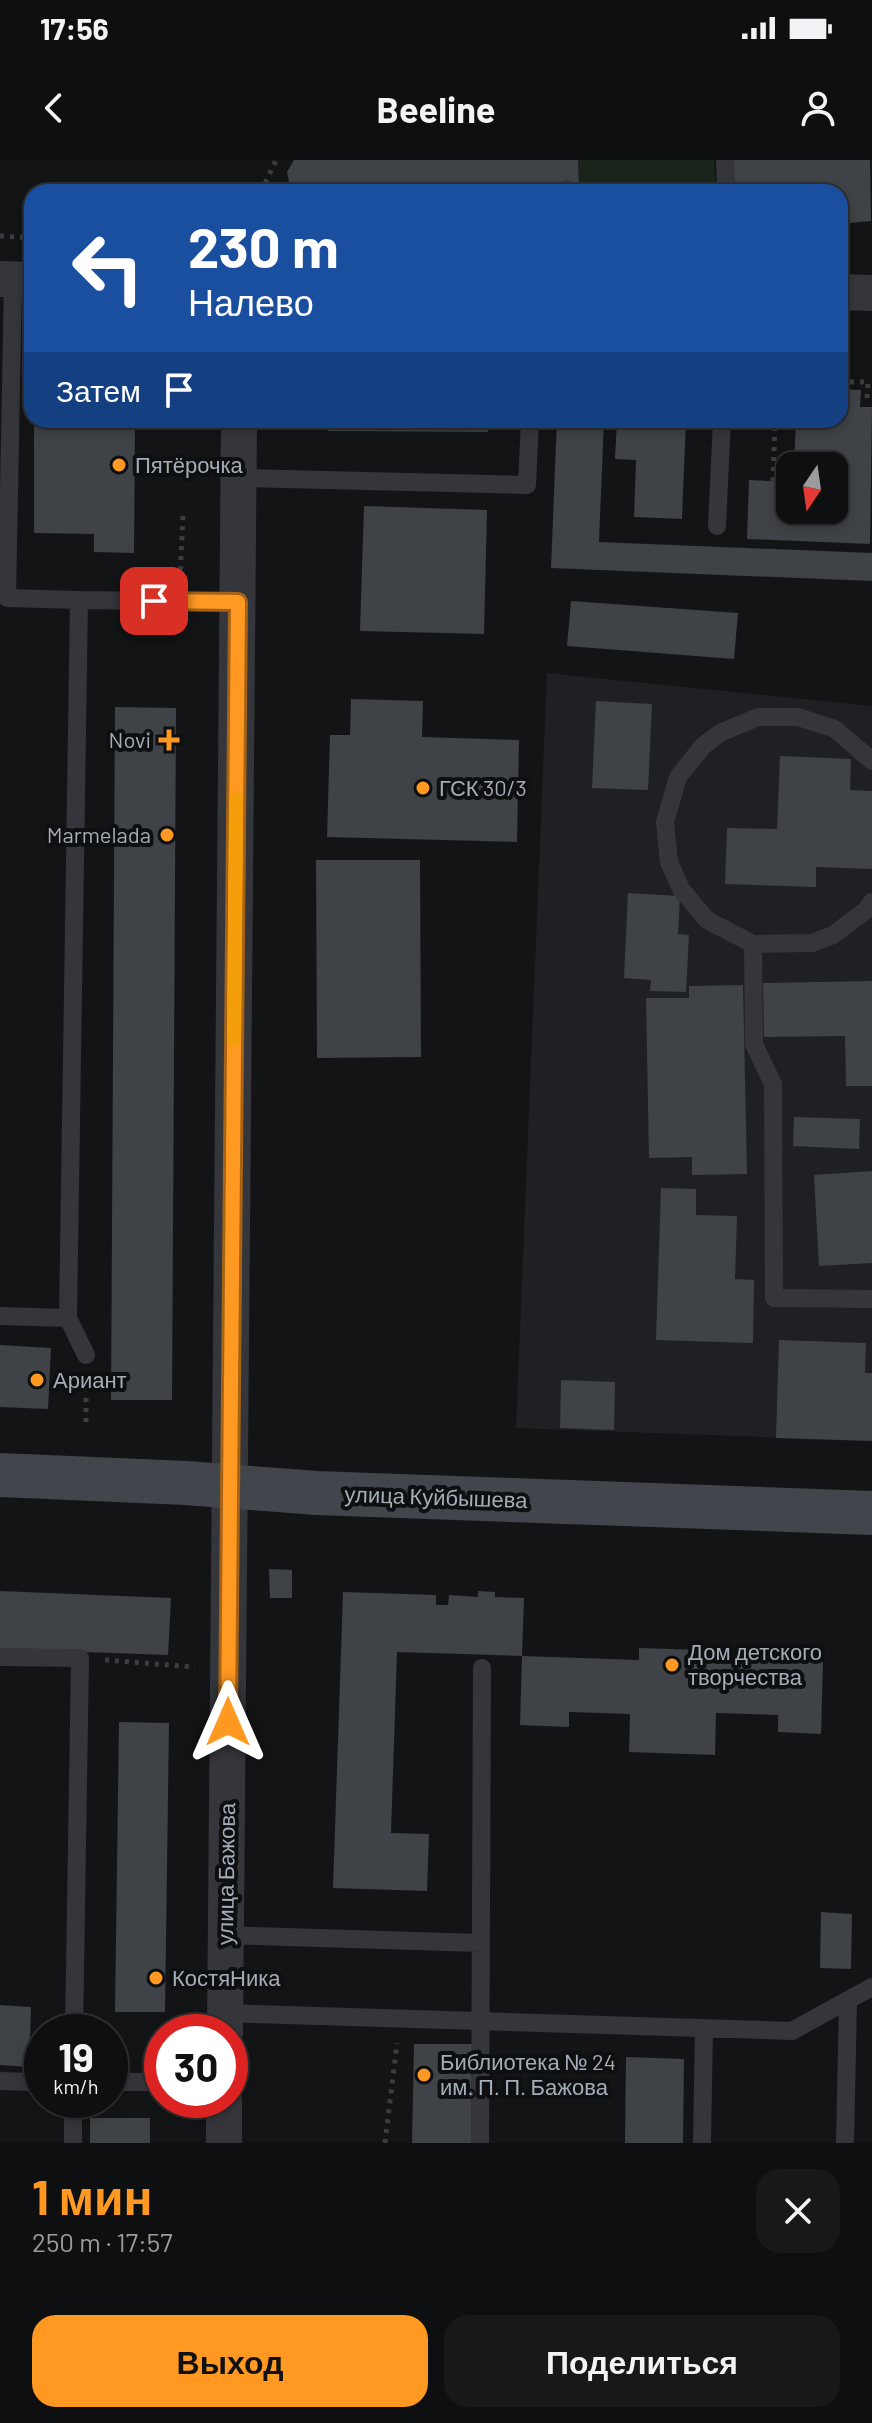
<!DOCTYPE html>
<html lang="ru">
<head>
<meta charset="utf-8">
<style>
	body { margin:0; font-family:Barlow,sans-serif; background:#171819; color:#f1f3f6; height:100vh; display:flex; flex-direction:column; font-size:30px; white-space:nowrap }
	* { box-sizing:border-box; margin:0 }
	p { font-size:26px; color:#9b9c9f }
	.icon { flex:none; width:44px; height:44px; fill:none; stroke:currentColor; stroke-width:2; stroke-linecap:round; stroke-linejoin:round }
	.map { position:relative; height:1983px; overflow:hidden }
	.details { display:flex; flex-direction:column; background:#0e0f10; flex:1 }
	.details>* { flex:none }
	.banner { position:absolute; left:24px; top:24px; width:824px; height:244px; border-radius:24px; box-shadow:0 4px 12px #0003,0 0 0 2px #2e2f30; background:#1a4fa0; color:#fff; overflow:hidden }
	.needle { width:52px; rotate:193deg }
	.fabs { position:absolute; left:776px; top:292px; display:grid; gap:16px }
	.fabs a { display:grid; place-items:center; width:72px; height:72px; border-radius:16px; background:#0e0f10; box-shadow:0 4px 12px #0003,0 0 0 2px #2e2f30; font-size:40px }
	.speed { position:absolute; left:24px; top:1854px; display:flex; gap:16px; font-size:40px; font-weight:700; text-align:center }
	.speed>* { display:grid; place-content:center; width:104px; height:104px; border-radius:50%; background:#0e0f10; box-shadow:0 4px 12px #0003,0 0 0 2px #2e2f30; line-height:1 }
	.speed small { font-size:20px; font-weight:400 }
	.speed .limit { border:12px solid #d22; background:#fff; color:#111 }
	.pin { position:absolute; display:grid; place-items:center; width:68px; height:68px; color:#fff; margin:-34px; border-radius:16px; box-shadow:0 4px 12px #0006 }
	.me { position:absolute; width:88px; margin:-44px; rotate:0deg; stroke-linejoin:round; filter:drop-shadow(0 0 6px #0008) }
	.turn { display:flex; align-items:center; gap:28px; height:168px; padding:0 32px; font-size:36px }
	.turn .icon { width:104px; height:104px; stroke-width:2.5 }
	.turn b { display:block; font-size:56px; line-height:68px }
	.then { display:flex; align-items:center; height:76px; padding:0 32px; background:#0003; gap:16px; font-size:30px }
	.round { display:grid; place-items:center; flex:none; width:84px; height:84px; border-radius:24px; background:#171819 }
	.headline { display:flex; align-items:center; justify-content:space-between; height:136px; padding:0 32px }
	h1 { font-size:48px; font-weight:700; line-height:60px; color:#f92 }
	.cta { display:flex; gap:16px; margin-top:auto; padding:16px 32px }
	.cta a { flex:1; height:92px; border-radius:24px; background:#f92; color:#111; font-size:32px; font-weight:700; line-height:92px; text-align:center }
	.cta a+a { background:#171819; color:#f1f3f6 }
	.status { display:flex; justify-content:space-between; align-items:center; height:56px; padding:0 40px; background:#0e0f10; direction:ltr }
	.status svg { height:22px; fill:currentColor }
	header { display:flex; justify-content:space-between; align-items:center; height:104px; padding:0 32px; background:#0e0f10; font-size:36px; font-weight:700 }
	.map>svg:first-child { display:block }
	.built { fill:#1f2023 }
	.green { fill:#1b241b }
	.building { fill:#3f4246 }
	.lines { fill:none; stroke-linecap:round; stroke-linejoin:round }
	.path { stroke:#3a3d42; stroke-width:5; stroke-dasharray:4 6; stroke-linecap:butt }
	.lane { stroke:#34363b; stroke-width:18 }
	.street { stroke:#34363b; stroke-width:36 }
	.secondary { stroke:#42454b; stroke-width:44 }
	.route-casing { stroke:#a66316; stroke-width:20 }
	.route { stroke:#f92; stroke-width:14 }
	.slow { stroke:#f59e0b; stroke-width:14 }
	.poi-dot { fill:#f92; stroke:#0e0f10; stroke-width:3 }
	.labels { text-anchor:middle; stroke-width:8; stroke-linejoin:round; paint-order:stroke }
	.poi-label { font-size:22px; fill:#a4acb7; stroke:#0e0f10; text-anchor:start }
	.street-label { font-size:22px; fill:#a4acb7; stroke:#0e0f10 }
</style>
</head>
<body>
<div class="status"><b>17:56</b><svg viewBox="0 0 49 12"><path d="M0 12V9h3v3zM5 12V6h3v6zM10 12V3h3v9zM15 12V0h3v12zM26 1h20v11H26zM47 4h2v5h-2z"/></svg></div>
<header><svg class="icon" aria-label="back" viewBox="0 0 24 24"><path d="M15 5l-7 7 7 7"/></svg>Beeline<svg class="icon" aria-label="person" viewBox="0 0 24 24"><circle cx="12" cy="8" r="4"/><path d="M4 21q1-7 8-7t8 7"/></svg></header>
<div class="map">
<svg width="872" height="1983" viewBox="0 0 872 1983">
	<rect width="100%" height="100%" fill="#131415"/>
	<path class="built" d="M547 513 872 546V1281L516 1268Z"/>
	<path class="green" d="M578 0H714L716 32H643L579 28Z"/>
	<path class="building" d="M294 0H578L579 28 546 29V32H291L287 12Z
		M727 0H870L871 61 840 64V32H727Z
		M840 229 861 230 860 247H872L870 384 747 379 749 320 790 322V350H834V306H794L796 260H840Z
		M34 260H135L134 393 94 392V374L34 373Z
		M328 260H488V272L328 271Z
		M557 260H604L599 382 872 393V421L551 408Z
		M617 260H686L682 359 634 357 636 300 615 299Z
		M364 346 487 350 484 474 360 471Z
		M571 441 738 453 734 499 567 486Z
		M351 539 423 541 422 577 519 580 517 682 327 677 330 575H350Z
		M596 541 652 544 648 630 592 628Z
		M115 547 176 548 172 1240H111Z
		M780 596 851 599 850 630 872 631V709L816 707V727L725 724 727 668 777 669Z
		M316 700H420L421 897 317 898Z
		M628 733 680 736 678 774 689 775 686 832 650 831 651 820 624 818Z
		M872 821V926H846L845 876 764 877 763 823Z
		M743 825 747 1014 692 1015V997L649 998 646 838H689V826Z
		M794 957 860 959 859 989 793 986Z
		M872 1011V1103L819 1106 814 1015Z
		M661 1028 696 1029V1055L737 1056 735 1119 754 1120 753 1183 656 1180Z
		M779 1180 866 1183 865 1213H872V1281L776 1278Z
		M0 1185 51 1188 48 1249 0 1247Z
		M561 1220 615 1222 614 1270 560 1268Z
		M269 1409 292 1410V1438H270Z
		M0 1431 171 1438 168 1495 0 1489Z
		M478 1431 495 1432V1437L524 1438 522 1496 639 1500V1488L703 1490 702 1498 823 1502 821 1574 778 1572V1555L716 1553 715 1595 629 1592 630 1554 569 1552V1567L520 1565 522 1496 397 1492 391 1673 429 1674 427 1731 333 1728 343 1432 436 1435V1445H448L449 1435 478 1437Z
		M119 1562 169 1563 165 1852H115Z
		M821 1752 852 1754 851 1809 820 1808Z
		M0 1845 31 1847 29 1907 0 1905Z
		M414 1884H472L471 1983H412Z
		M626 1897 684 1899 683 1983H625Z
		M90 1958H150V1983H90Z"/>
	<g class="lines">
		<path class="path" d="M261 32 276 0
			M0 76 32 78
			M840 222H868L867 239
			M773 321 775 260
			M180 420 183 353
			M86 1262V1216
			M105 1500 195 1507
			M385 1983 397 1883"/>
		<path class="lane" d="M725 0 726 32
			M566 32V29
			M13 120 7 438 79 440
			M239 318 527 325 530 260
			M717 366 722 260
			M872 601 835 569 798 557H758L720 573 703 586 678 617 665 662 669 702 681 729 707 760 753 784 812 783 833 775 865 751 872 742
			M753 784 754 884 773 924 774 1138 872 1139
			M0 1156 68 1158
			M86 1195 68 1158 79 440 238 442
			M0 1497 80 1498 74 1872
			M226 1775 480 1783
			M225 1853 792 1871 872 1827
			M0 1921 31 1922
			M110 1922H162
			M73 1983V1940
			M480 1983 482 1508
			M702 1983 704 1868
			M845 1983 848 1841"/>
		<path class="street" d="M0 119 32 120
			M840 132 872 133
			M225 1872 239 260
			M224 1983V1940"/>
		<path class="secondary" d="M0 1315 186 1323 317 1333 872 1353"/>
	</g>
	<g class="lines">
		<g class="route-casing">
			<path id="route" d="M154 441 238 442 228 1562"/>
		</g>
		<use href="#route" class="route"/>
		<path class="slow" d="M234 880 236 639"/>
	</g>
	<g class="poi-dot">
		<circle cx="119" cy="305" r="8"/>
		<path d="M165 568h8v8h8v8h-8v8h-8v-8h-8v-8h8z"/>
		<circle cx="423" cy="628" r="8"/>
		<circle cx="167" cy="675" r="8"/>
		<circle cx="37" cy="1220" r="8"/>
		<circle cx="672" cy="1505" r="8"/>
		<circle cx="156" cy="1818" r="8"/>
		<circle cx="424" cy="1915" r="8"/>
	</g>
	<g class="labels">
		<g class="poi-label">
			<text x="135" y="313">Пятёрочка</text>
			<text x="151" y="588" text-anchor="end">Novi</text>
			<text x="439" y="636">ГСК 30/3</text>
			<text x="151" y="683" text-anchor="end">Marmelada</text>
			<text x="53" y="1228">Ариант</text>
			<text x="688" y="1500">Дом детского<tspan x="688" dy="25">творчества</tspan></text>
			<text x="172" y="1826">КостяНика</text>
			<text x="440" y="1910">Библиотека № 24<tspan x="440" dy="25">им. П. П. Бажова</tspan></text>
		</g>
		<g class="street-label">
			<text transform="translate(436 1337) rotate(2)" y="8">улица Куйбышева</text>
			<text transform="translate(226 1714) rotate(-89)" y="8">улица Бажова</text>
		</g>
	</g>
</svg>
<div class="fabs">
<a><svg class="needle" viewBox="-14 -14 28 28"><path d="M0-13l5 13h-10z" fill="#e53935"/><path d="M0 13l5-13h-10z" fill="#9b9c9f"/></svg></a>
</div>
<div class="speed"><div>19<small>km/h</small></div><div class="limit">30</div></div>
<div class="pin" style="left:154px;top:441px;background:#d93025"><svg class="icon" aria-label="arrive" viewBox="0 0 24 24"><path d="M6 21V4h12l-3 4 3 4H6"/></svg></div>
<svg class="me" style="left:228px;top:1562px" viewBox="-20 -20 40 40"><path d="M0-17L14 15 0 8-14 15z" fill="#f92" stroke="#fff" stroke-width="4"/></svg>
<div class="banner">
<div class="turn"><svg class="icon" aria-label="left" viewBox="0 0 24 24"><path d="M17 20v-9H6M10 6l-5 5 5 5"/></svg><div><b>230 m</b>Налево</div></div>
<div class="then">Затем<svg class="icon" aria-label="arrive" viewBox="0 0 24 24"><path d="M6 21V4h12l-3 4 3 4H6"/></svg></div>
</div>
</div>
<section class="details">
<div class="headline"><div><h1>1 мин</h1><p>250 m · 17:57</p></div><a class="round"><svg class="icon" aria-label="close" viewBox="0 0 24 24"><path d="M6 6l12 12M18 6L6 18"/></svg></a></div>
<div class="cta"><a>Выход</a><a>Поделиться</a></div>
</section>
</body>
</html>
